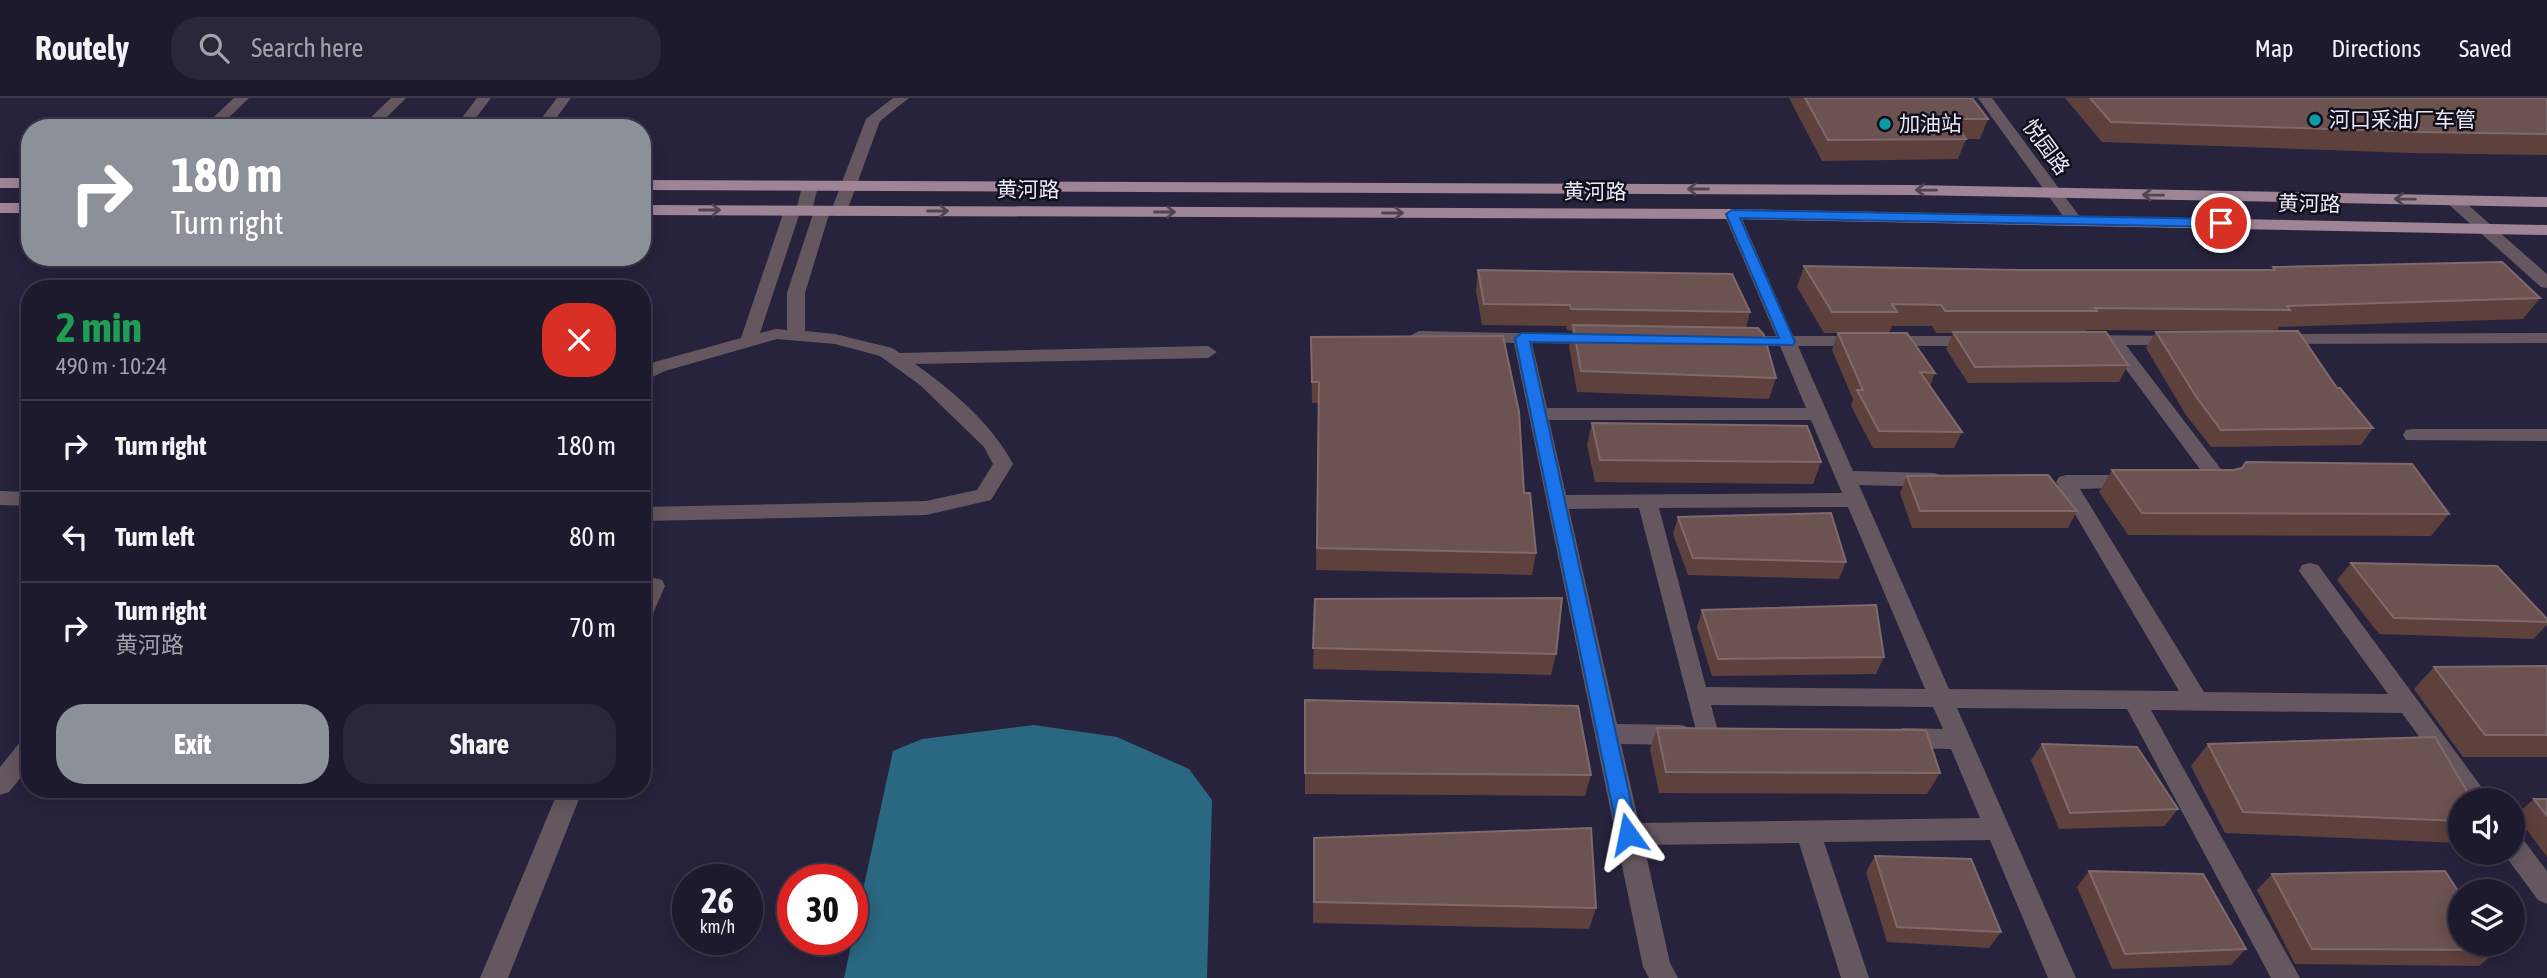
<!DOCTYPE html>
<html lang="en">
<head>
<meta charset="utf-8">
<style>
	body { margin:0; font-family:"Asap Condensed","Noto Sans SC",sans-serif; background:#2b273a; color:#f1f3f6; height:100vh; display:flex; flex-direction:column; font-size:26px; white-space:nowrap }
	* { box-sizing:border-box; margin:0 }
	p { font-size:23px; color:#a1a1aa }
	.icon { flex:none; width:38px; height:38px; fill:none; stroke:currentColor; stroke-width:2; stroke-linecap:round; stroke-linejoin:round }
	.map { position:relative; flex:1; overflow:hidden }
	.side { position:absolute; left:21px; top:182px; width:630px; height:518px; display:flex; flex-direction:column; background:#1e1a2e; border-radius:28px; box-shadow:0 4px 18px #0003,0 0 0 2px #3c384a }
	.side>* { flex:none }
	.hud { position:absolute; left:21px; top:21px; width:630px; height:147px; border-radius:28px; box-shadow:0 4px 18px #0003,0 0 0 2px #3c384a; background:#8c9099; color:#fff; overflow:hidden }
	.controls { position:absolute; left:2448px; top:690px; display:grid; gap:14px }
	.controls a { display:grid; place-items:center; width:77px; height:77px; border-radius:50%; background:#1e1a2e; box-shadow:0 4px 18px #0003,0 0 0 2px #3c384a; font-size:35px }
	.speed { position:absolute; left:672px; top:766px; display:flex; gap:14px; font-size:35px; font-weight:700; text-align:center }
	.speed>* { display:grid; place-content:center; width:91px; height:91px; border-radius:50%; background:#1e1a2e; box-shadow:0 4px 18px #0003,0 0 0 2px #3c384a; line-height:1 }
	.speed small { font-size:18px; font-weight:400 }
	.speed .limit { border:10px solid #d22; background:#fff; color:#111 }
	.pin { position:absolute; display:grid; place-items:center; width:60px; height:60px; color:#fff; margin:-30px; border:4px solid #fff; border-radius:50%; box-shadow:0 2px 7px #0007 }
	.me { position:absolute; width:77px; margin:-38px; rotate:348deg; stroke-linejoin:round; filter:drop-shadow(0 0 5px #0008) }
	.turn { display:flex; align-items:center; gap:24px; height:147px; padding:0 35px; font-size:32px }
	.turn .icon { width:91px; height:91px; stroke-width:2.5 }
	.turn b { display:block; font-size:49px; line-height:60px }
	.round { display:grid; place-items:center; flex:none; width:74px; height:74px; border-radius:28px; background:#2b273a }
	.overview { display:flex; align-items:center; justify-content:space-between; height:119px; padding:0 35px }
	h1 { font-size:42px; font-weight:700; line-height:52px; color:#1e9e55 }
	.cta { display:flex; gap:14px; margin-top:auto; padding:14px 35px }
	.cta a { flex:1; height:80px; border-radius:28px; background:#8c9099; color:#fff; font-size:28px; font-weight:700; line-height:80px; text-align:center }
	.cta a+a { background:#2b273a; color:#f1f3f6 }
	ul { padding:0; list-style:none }
	li { display:flex; align-items:center; gap:21px; height:91px; padding:0 35px; border-top:2px solid #3c384a }
	li div { flex:1 }
	li b { display:block; font-size:26px }
	li em { font-style:normal }
	header { display:flex; align-items:center; gap:42px; box-sizing:border-box; height:98px; padding:0 35px; background:#1e1a2e; border-bottom:2px solid #3c384a }
	header strong { font-size:33px }
	nav { display:flex; gap:38px; margin-inline-start:auto; font-size:24px }
	.search { width:490px; height:63px; background:#2b273a; display:flex; align-items:center; gap:18px; box-sizing:border-box; padding:0 24px; border-radius:28px; color:#a1a1aa; font-size:26px }
	.map>svg:first-child { display:block }
	.water { fill:#2a6781 }
	.lines { fill:none; stroke-linecap:round; stroke-linejoin:round }
	.minor { fill:#64575f; fill-rule:evenodd }
	.major { fill:#9f8495; fill-rule:evenodd }
	.wall { fill:#5e403d }
	.building { fill:#6c5251; stroke:#80696b; stroke-width:2 }
	.oneway { stroke:#514451 }
	.route { fill:#1a73e8; stroke:#114b97; stroke-width:2 }
	.culture-dot { fill:#0f9aa8; stroke:#110f1a; stroke-width:2.5 }
	.labels { text-anchor:middle; stroke-width:5; stroke-linejoin:round; paint-order:stroke }
	.far-poi-label { font-size:21px; fill:#e9e7f8; stroke:#110f1a; text-anchor:start }
	.far-street-label { font-size:21px; fill:#e9e7f8; stroke:#110f1a }
</style>
</head>
<body>
<header>
<strong>Routely</strong>
<div class="search"><svg class="icon" aria-label="search" viewBox="0 0 24 24"><circle cx="10" cy="10" r="6"/><path d="M15 15l6 6"/></svg>Search here</div>
<nav><a>Map</a><a>Directions</a><a>Saved</a></nav>
</header>
<div class="map">
<svg width="2547" height="880" viewBox="0 0 2547 880">
	<rect width="100%" height="100%" fill="#28233d"/>
	<path class="water" d="M1034 627 1117 639 1189 671 1212 702 1207 880H844L893 653 922 641Z"/>
	<g class="lines">
		<path class="minor" d="M234 0H249L218 30H202Z
			M391 0H406L384 22 461 21 477 0H491L470 28 465 29 366 30V24Z
			M557 0H571L549 30H534Z
			M893 0H909L880 23 847 113 839 118 833 116 831 113 866 21Z
			M1978 0H1992L2080 119 2082 122 2080 125H2068Z
			M810 83 818 88 812 113 810 116 799 117 760 235 776 231 787 232V195L814 113 822 108 830 113 805 195V233L835 236 892 250 900 255 1208 248 1217 254 1208 260 915 266C952 292 992 326 1013 366L991 402 926 417 642 423V409L926 403 977 392 993 366 984 349 920 287 880 258 835 246 777 241 665 273 642 284V270L651 265 741 240 784 113 786 110 797 109 802 88Z
			M2453 97 2459 99 2547 176V190L2541 189 2447 105 2445 102 2447 99Z
			M1732 111 1740 116 1793 238H1978L1987 243 1978 248H1798L1853 373 1934 375 1941 377 1944 382 1941 387 1934 389 1859 387 1949 591 2179 593 2056 384 2059 379 2066 377H2134L2141 379 2144 384 2141 389 2080 391 2204 594 2388 596 2299 473 2302 467 2310 465 2318 467 2491 702H2465L2402 615 2151 612 2300 880H2271L2127 611 1957 610 2076 880H2048L1990 742 1824 744 1869 880H1841L1799 745 1644 747 1670 865 1678 880H1649L1643 869 1514 245 1419 243 1410 238 1419 233 1606 237 1609 241 1606 245 1600 246 1532 245 1547 310H1806L1780 248H1737L1728 243 1737 238H1776L1724 116ZM1549 322H1811L1842 395 1566 397ZM1848 409 1925 591 1706 589 1659 410ZM1639 410 1699 644 1707 647 1715 644 1719 637 1711 607 1933 609 1943 631 1903 630 1895 633 1891 640 1895 647 1903 650 1951 651 1980 720 1639 725 1621 646 1682 647 1690 644 1694 637 1690 630 1682 627 1617 626 1569 411Z
			M2547 235V245L2276 246 2267 241 2276 236Z
			M2084 237 2183 238 2186 242 2183 246 2177 247H2126L2227 379 2230 384 2227 389H2201L2198 384 2205 378 2108 247 2078 246 2075 242 2078 238Z
			M2413 331H2547V343L2406 342 2403 337 2406 332Z
			M0 393 30 394V408L0 407Z
			M654 480 662 482 665 488 650 522 642 524V490L646 482Z
			M30 640V668L9 694 0 697V669L21 643Z
			M559 691H583L508 880H480Z
			M2513 737 2522 740 2547 773V806L2538 802 2504 756 2513 754Z"/>
		<path class="major" d="M0 80H30V90H0Z
			M642 82 1911 87 2547 99V109L1911 97 642 92Z
			M0 105H30V115H0Z
			M642 107 1732 111 2547 127V137L1732 121 642 117Z"/>
	</g>
	<path class="wall" d="M1789 0H1972L1988 21 1980 41H1966L1958 61 1822 63Z
		M2065 0H2547V57L2411 55 2102 44Z
		M1804 168 2018 172H2272L2273 169 2540 200 2523 221 2279 229 2277 233 2337 290 2373 330 2361 347 2211 349 2186 317 2146 250 2156 234 2246 233 2087 232 2086 234 2128 267 2119 284 1968 285 1946 251 1953 235H1936L1932 228H1892L1889 235 1935 275 1930 288 1962 334 1954 350H1873L1851 308 1853 301 1832 252 1837 235H1824L1797 189Z
		M1478 172 1750 214 1746 230 1776 280 1769 301 1577 294 1569 248 1572 233 1567 232 1566 228 1482 227 1476 193Z
		M1311 239 1524 395 1536 455 1532 477 1316 472 1318 305H1312Z
		M1592 325 1821 364 1813 386 1595 384 1587 347Z
		M2112 372 2449 416 2431 438 2128 437 2099 394Z
		M1907 378 2077 413 2068 430H1912L1900 395Z
		M1678 419 1846 464 1839 481 1688 477 1673 436Z
		M2351 465 2547 524V527L2533 541 2379 536 2337 482Z
		M1315 501 1556 556 1551 577 1313 571Z
		M1702 512 1884 559 1876 576 1712 578 1697 529Z
		M2547 568V659H2463L2414 591 2434 569Z
		M1305 602 1591 677 1585 698 1305 696Z
		M1657 630 1940 675 1927 696 1659 695 1650 651Z
		M2042 646 2178 711 2165 728 2059 731 2031 662Z
		M2208 646 2460 702V745L2225 735 2191 668Z
		M2534 701H2547V759L2516 717Z
		M1314 740 1596 810 1589 831 1313 825Z
		M1875 758 2001 834 1989 850 1887 844 1866 774Z
		M2089 773 2246 851 2231 867 2112 871 2077 789Z
		M2272 776 2498 852 2479 868 2295 866 2257 792Z"/>
	<path class="building" d="M1805 0H1972L1988 21H1953L1966 41 1828 42Z
		M2090 0H2547V36L2424 34 2111 24Z
		M2502 164 2540 200 2287 208 2290 212 2095 210 2097 213H1945L1941 207 1892 206 1897 214H1832L1804 168 2018 172H2275L2273 169Z
		M1478 172 1732 176 1750 214 1571 211 1570 207 1484 206Z
		M1573 227 1758 230 1764 237 1776 280 1581 273Z
		M2298 233 2337 290H2340L2373 330 2221 332 2197 300 2156 234Z
		M1953 234H2106L2128 267 1975 269Z
		M1838 235H1907L1935 275 1920 274 1962 334 1879 333 1857 292H1863Z
		M1503 238 1519 314 1524 395H1530L1536 455 1317 450 1319 284H1312L1311 239Z
		M1592 325 1807 328 1821 364 1600 362Z
		M2246 364 2412 366 2449 416 2142 415 2112 372H2234L2242 370Z
		M2048 377 2077 413H1920L1907 378Z
		M1831 415 1846 464 1693 460 1678 419Z
		M2351 465 2497 468 2547 521V524L2394 520Z
		M1562 500 1556 556 1313 550 1315 501Z
		M1876 507 1884 559 1718 561 1702 512Z
		M2547 568V637H2485L2434 569Z
		M1305 602 1578 608 1591 677 1305 675Z
		M1657 630 1926 632 1940 675 1666 674Z
		M2435 639 2472 702H2460V723L2243 714 2208 646Z
		M2042 646 2137 649 2178 711 2070 715Z
		M2534 701H2547V718Z
		M1591 730 1596 810 1314 804V740Z
		M1875 758 1971 761 2001 834 1897 829Z
		M2089 773 2203 776 2246 851 2125 856Z
		M2445 773 2460 796V845H2494L2498 852 2312 851 2272 776Z"/>
	<defs><path id="oneway-shaft" d="M-6 0H5M1.5-3L5.5 0L1.5 3" fill="none" stroke-width="1.6" stroke-linecap="round" stroke-linejoin="round" transform="scale(1.75)"/></defs>
	<g class="oneway">
		<use href="#oneway-shaft" transform="translate(1698 91) rotate(-180)"/>
		<use href="#oneway-shaft" transform="translate(1926 92) rotate(-179)"/>
		<use href="#oneway-shaft" transform="translate(2153 97) rotate(-179)"/>
		<use href="#oneway-shaft" transform="translate(2405 101) rotate(-179)"/>
		<use href="#oneway-shaft" transform="translate(710 112)"/>
		<use href="#oneway-shaft" transform="translate(938 113)"/>
		<use href="#oneway-shaft" transform="translate(1165 114)"/>
		<use href="#oneway-shaft" transform="translate(1393 115)"/>
	</g>
	<path class="route" d="M1732 112 2221 121 2227 125 2221 129 1740 120 1795 244 1793 247 1530 244 1638 736 1635 742 1628 744 1621 742 1618 736 1515 240 1522 235 1779 240 1726 116Z"/>
	<g class="culture-dot">
		<circle cx="2315" cy="22" r="7"/>
		<circle cx="1885" cy="26" r="7"/>
	</g>
	<g class="labels">
		<g class="far-poi-label">
			<text x="2329" y="29">河口采油厂车管</text>
			<text x="1899" y="33">加油站</text>
		</g>
		<g class="far-street-label">
			<text transform="translate(2046 49) rotate(54)" y="7">悦园路</text>
			<text x="1028" y="99">黄河路</text>
			<text x="1595" y="101">黄河路</text>
			<text transform="translate(2309 106) rotate(1)" y="7">黄河路</text>
		</g>
	</g>
</svg>
<div class="controls">
<a><svg class="icon" aria-label="sound" viewBox="0 0 24 24"><path d="M4 9h4l5-4v14l-5-4H4zM17 9q2 3 0 6"/></svg></a>
<a><svg class="icon" aria-label="layers" viewBox="0 0 24 24"><path d="M12 4l9 5-9 5-9-5zM3 14l9 5 9-5"/></svg></a>
</div>
<div class="speed"><div>26<small>km/h</small></div><div class="limit">30</div></div>
<div class="pin" style="left:2221px;top:125px;background:#d93025"><svg class="icon" aria-label="arrive" viewBox="0 0 24 24"><path d="M6 21V4h12l-3 4 3 4H6"/></svg></div>
<svg class="me" style="left:1628px;top:736px" viewBox="-20 -20 40 40"><path d="M0-17L14 15 0 8-14 15z" fill="#1a73e8" stroke="#fff" stroke-width="4"/></svg>
<div class="hud">
<div class="turn"><svg class="icon" aria-label="right" viewBox="0 0 24 24"><path d="M7 20v-9h11M14 6l5 5-5 5"/></svg><div><b>180 m</b>Turn right</div></div>
</div>
<section class="side">
<div class="overview"><div><h1>2 min</h1><p>490 m · 10:24</p></div><a class="round" style="background:#d93025;color:#fff"><svg class="icon" aria-label="close" viewBox="0 0 24 24"><path d="M6 6l12 12M18 6L6 18"/></svg></a></div>
<ul>
<li><svg class="icon" aria-label="right" viewBox="0 0 24 24"><path d="M7 20v-9h11M14 6l5 5-5 5"/></svg><div><b>Turn right</b></div><em>180 m</em></li>
<li><svg class="icon" aria-label="left" viewBox="0 0 24 24"><path d="M17 20v-9H6M10 6l-5 5 5 5"/></svg><div><b>Turn left</b></div><em>80 m</em></li>
<li><svg class="icon" aria-label="right" viewBox="0 0 24 24"><path d="M7 20v-9h11M14 6l5 5-5 5"/></svg><div><b>Turn right</b><p>黄河路</p></div><em>70 m</em></li>
</ul>
<div class="cta"><a>Exit</a><a>Share</a></div>
</section>
</div>
</body>
</html>
